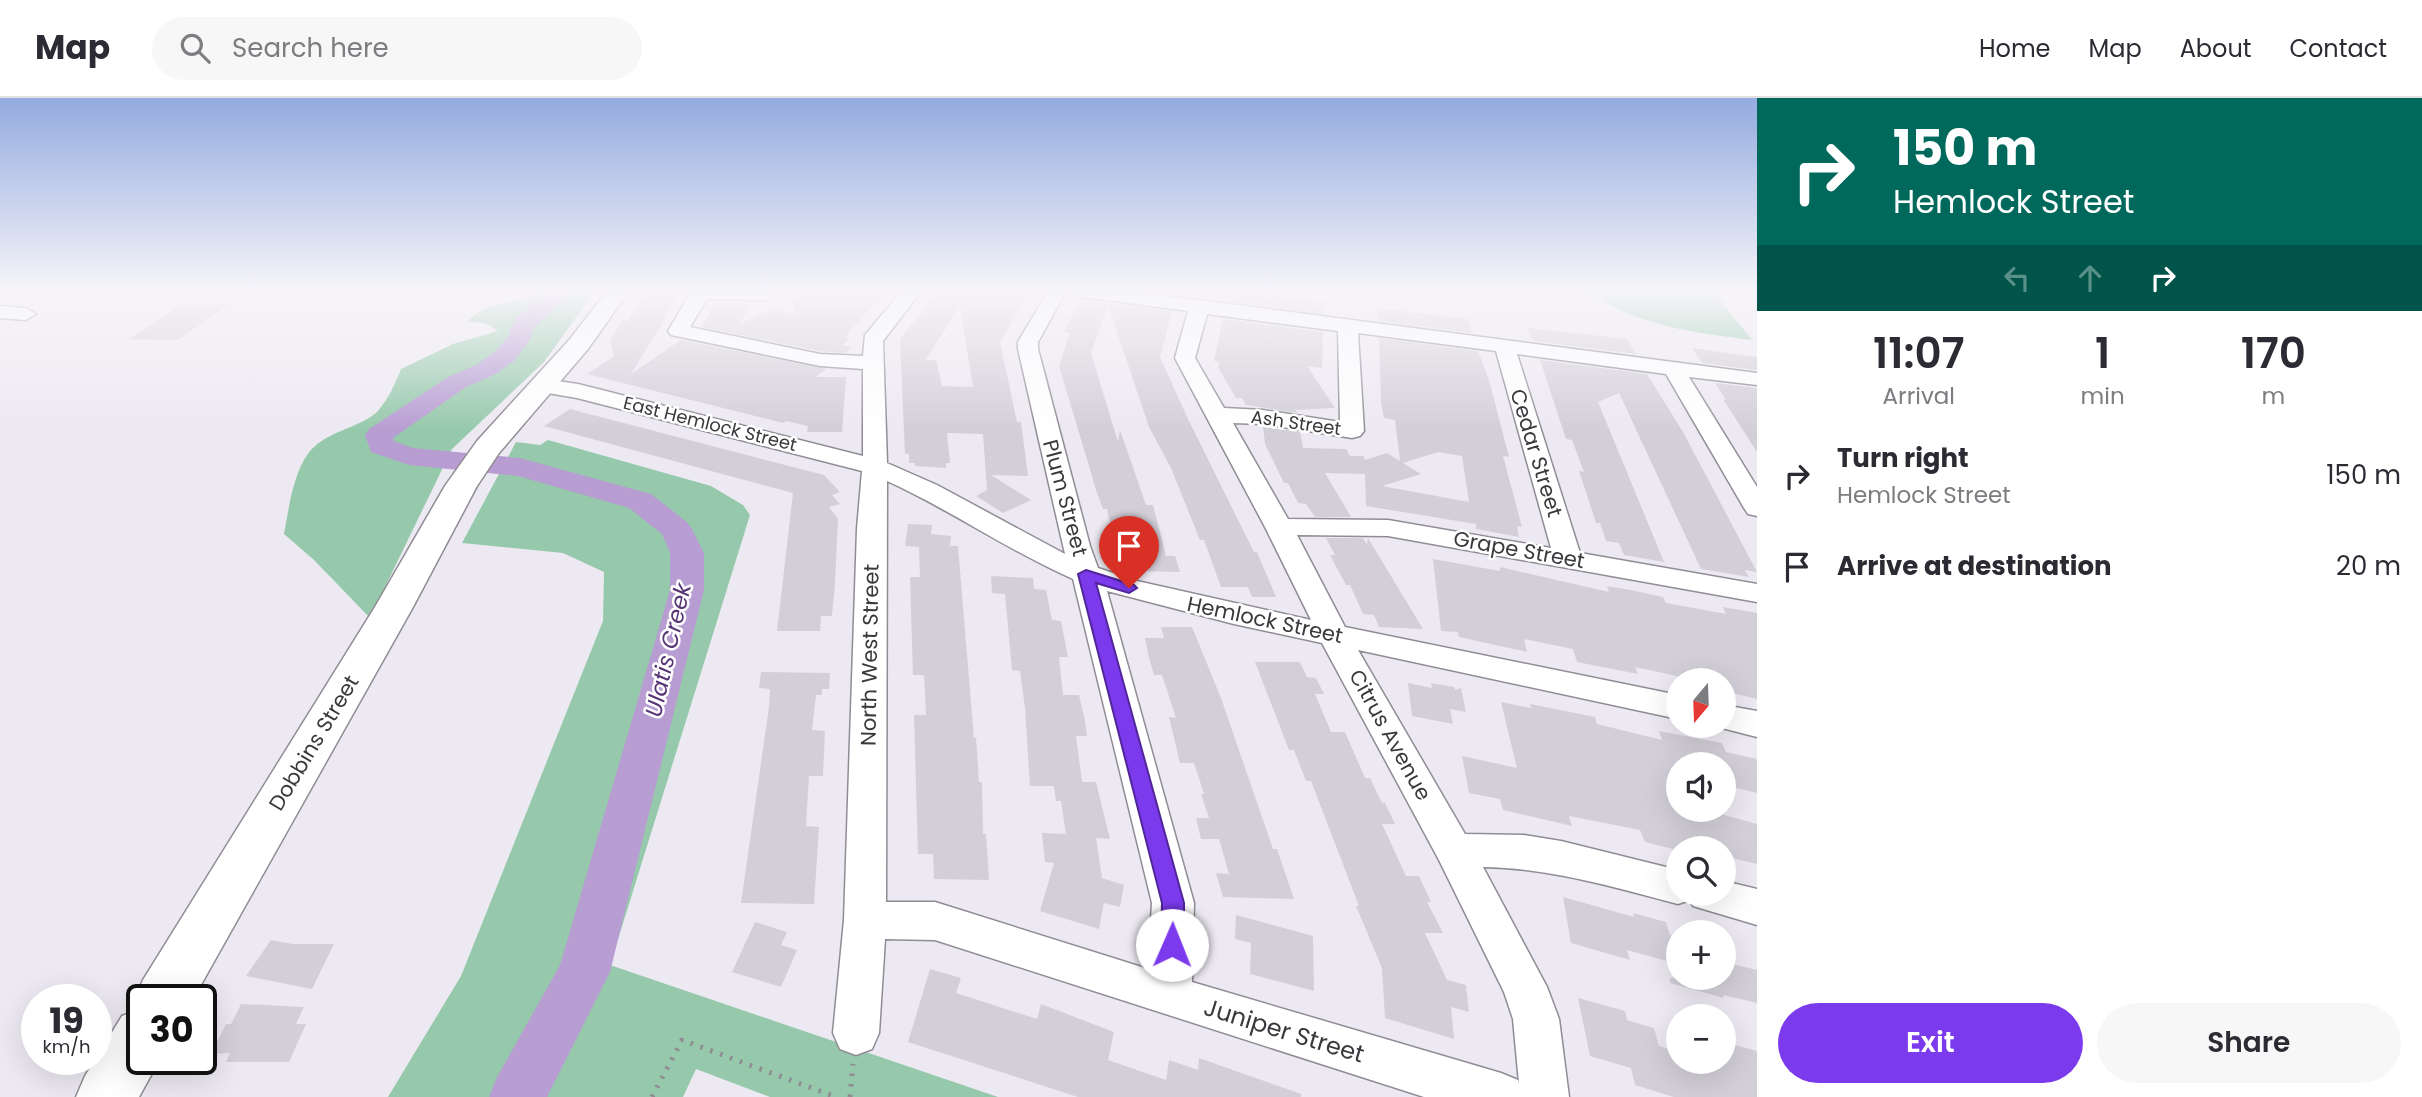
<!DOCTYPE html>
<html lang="en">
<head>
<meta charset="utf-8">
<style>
	body { margin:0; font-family:Poppins,sans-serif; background:#f7f7f7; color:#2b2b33; height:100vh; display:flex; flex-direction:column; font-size:26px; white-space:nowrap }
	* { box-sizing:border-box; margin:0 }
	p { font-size:23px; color:#7c7c81 }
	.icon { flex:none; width:38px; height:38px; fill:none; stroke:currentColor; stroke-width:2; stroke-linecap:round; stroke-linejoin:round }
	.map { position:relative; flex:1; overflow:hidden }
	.drawer { display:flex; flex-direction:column; background:#fff; width:665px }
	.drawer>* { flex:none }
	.guide { background:#00695c; color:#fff; overflow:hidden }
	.needle { width:46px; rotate:199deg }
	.controls { position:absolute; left:1666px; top:570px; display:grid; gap:14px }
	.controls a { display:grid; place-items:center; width:70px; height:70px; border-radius:50%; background:#fff; box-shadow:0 7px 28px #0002; font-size:35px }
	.speed { position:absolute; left:21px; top:886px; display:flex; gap:14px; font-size:35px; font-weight:700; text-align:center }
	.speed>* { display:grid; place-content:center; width:91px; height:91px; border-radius:50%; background:#fff; box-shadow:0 7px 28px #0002; line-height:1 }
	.speed small { font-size:18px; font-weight:400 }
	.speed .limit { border:4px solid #111; border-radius:10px; background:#fff; color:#111 }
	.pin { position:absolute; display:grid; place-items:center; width:60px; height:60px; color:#fff; margin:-72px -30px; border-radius:50% 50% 50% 0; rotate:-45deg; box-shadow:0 0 7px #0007 }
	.pin .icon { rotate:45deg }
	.me { position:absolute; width:77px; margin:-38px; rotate:1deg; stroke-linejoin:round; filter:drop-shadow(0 0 5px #0008) }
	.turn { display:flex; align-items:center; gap:24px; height:147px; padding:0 21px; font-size:32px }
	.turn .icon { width:91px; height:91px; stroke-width:2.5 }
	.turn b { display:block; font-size:49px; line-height:60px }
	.lanes { display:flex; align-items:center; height:66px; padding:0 21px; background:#0003; justify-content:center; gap:35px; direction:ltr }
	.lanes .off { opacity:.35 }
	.eta { display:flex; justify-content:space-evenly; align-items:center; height:119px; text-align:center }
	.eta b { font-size:42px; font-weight:600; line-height:49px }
	.primary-button { display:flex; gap:14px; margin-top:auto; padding:14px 21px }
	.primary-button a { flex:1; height:80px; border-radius:42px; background:#7c3aed; color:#fff; font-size:28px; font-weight:600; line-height:80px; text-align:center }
	.primary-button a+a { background:#f7f7f7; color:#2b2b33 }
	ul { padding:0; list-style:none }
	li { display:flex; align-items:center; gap:21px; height:91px; padding:0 21px }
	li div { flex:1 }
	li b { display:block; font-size:26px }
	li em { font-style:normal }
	header { display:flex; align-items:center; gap:42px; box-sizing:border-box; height:98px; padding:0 35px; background:#fff; border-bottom:2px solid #e1e1e2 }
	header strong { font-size:33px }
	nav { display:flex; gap:38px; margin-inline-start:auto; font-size:24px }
	.search { width:490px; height:63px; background:#f7f7f7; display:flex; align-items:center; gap:18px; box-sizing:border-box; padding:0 24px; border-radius:38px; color:#7c7c81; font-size:26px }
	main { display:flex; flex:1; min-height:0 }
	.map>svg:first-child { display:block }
	.green { fill:#96c9ab }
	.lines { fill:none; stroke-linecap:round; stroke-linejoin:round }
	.river { fill:#b79dd2; fill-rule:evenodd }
	.building { fill:#d3cfd8; fill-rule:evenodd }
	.minor-casing { stroke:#908c95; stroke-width:3 }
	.major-casing { stroke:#908c95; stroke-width:3 }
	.path { stroke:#8e8c92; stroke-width:5; stroke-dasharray:2.5 8; stroke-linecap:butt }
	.minor { fill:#fff; fill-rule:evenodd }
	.major { fill:#fff; fill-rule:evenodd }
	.route { fill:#7c3aed; stroke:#51269a; stroke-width:2 }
	.labels { text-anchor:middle; stroke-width:5; stroke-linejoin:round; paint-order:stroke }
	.far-street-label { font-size:18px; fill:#39383c; stroke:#fff }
	.street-label { font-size:21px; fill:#39383c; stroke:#fff }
	.water-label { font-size:23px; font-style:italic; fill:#583575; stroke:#fff }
	.near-street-label { font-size:24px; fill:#39383c; stroke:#fff }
</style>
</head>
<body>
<header>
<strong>Map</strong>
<div class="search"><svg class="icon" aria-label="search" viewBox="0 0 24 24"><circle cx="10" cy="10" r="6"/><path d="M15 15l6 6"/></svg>Search here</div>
<nav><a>Home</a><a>Map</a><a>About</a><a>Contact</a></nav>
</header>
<main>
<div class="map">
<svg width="1757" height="999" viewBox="0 0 1757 999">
	<rect width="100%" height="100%" fill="#ede9f2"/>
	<path class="green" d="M544 193H595L544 264 452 351 370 520 314 462 284 436C289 410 294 367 314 349 331 333 362 328 377 314 388 302 395 286 401 271L453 246 498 233 487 226 468 223C488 200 520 208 544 193Z
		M1587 193H1702L1717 198 1752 242C1697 235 1632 227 1587 193Z
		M548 342 711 388 743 407 750 417 610 867 998 999H770L696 971 683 999H388L461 878 603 523 604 474 563 455 462 445 516 344 540 347Z"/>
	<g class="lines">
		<path class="river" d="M548 193H572L534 229 530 241 514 263 494 277 466 289 393 340 394 343 413 350 520 360 651 396 687 424 692 431 704 455V492L610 874 547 999H489L497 979 560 867 670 492V455L662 436 629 410 518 378 409 367 371 354 365 337 369 331 448 279 476 267 496 253 507 240 515 221Z"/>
	</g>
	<path class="building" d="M648 193 678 194 675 199H678L631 276 681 242 826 271 816 279H846L842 334H807L808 328 786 323 783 325 587 276 614 258 610 242 622 223H628Z
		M798 193H886L845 239 850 240 842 247 852 249 845 255 820 253 701 229 717 204 749 208 740 226 777 209 794 216 793 201 799 198Z
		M938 193H1024L1022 197 1028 198 1000 244 1017 324H1021L1028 378 991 377 1031 402 1003 415 976 398 987 392 983 336 947 335 950 365H946V370L915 368V365H909V356H905L900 241ZM960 209 973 289 942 288 936 262H925Z
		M1229 193 1325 203 1324 216 1227 203Z
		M1084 202 1172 213 1160 259 1188 321 1254 454H1257L1276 499H1252L1248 489H1221L1204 442H1200L1171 370 1149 329 1108 207 1091 255 1118 344 1120 332 1146 407H1153L1166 458H1175L1180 474 1139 473 1136 461H1127L1123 445 1114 444 1107 411H1103L1097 395 1059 268 1070 235 1064 234 1078 205H1083Z
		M183 205 229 206 178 242 129 241Z
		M1377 210 1462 220 1468 221 1472 235 1378 223Z
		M1223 221 1323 234 1322 270 1307 268 1335 310 1296 312 1297 315 1246 307 1242 300H1236L1218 269 1219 264 1214 263Z
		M1528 230 1627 241 1636 256 1533 243Z
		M1379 240 1478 253 1489 282 1509 359 1503 358 1522 429 1517 428 1519 439 1476 431V426L1366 408 1365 376 1325 375 1351 419H1315L1306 406 1298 405 1288 385H1284L1265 346 1263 329 1300 334 1303 350 1346 351 1350 358H1363L1365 362 1387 355 1400 363 1395 322 1384 320 1381 304ZM1438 354 1462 358 1469 404 1382 388 1421 376 1403 365Z
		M1692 250 1757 259V272L1702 265Z
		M1540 262 1647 276 1683 334 1757 474 1745 472 1749 479 1701 471 1619 295 1598 304 1664 464 1624 457 1619 445 1606 443 1600 425H1596L1579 373 1584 374 1572 342 1566 341Z
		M1715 285 1757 290V354L1723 301 1726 302Z
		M570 311 824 377 840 394 832 397 840 406 829 409 838 421 835 484 832 518H821L820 533H777L793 395 544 328Z
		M908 426 932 427 931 436 951 438 950 448H958L974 640H976L979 684H982L983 736H986L989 782 934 781 933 756H918L914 617H926L924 577H913L910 479H920L919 449 905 448Z
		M1326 440H1363L1367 447 1368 440 1423 531 1379 529 1374 517 1363 516 1350 487H1346L1330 457H1335Z
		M1433 461 1500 473V469L1609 494 1607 488 1631 492 1663 499 1666 505 1726 516 1723 509 1757 515V601L1724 593V583H1700L1635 569 1638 576 1577 564 1573 551 1524 541 1527 554 1459 539 1458 534 1441 533Z
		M991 478 1033 480 1034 491 1046 492 1052 522 1061 523 1068 559H1059L1063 597H1079L1085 622 1087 638H1076L1082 684H1096L1110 741 1096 740 1102 780 1124 787 1120 809 1104 805 1099 831 1040 813 1054 765 1045 764 1042 735 1066 736 1061 703H1056L1054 688H1030L1025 610 1020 573 1012 572 1005 496 992 495Z
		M1161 529H1192L1221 600 1273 751H1277L1294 801 1223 799 1216 775 1229 776 1219 741H1201L1196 720H1209L1201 696H1204L1194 665H1180L1169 619 1176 620 1162 577H1154L1149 560 1145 540H1164Z
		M1255 564H1300L1307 579 1316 580 1324 596H1315L1331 634H1345L1365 680H1370L1382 705H1385L1395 726H1382L1406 778H1419L1431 804H1427L1443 835H1425L1447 882 1466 887 1469 914 1451 909 1454 941 1385 920 1382 870 1356 808H1359L1311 683H1306L1294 652H1289Z
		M761 574 830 575 829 591H822V597H816L812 632 825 633 823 678H809L806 728 819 729 814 806 741 805 769 609 770 591 759 590Z
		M1408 585 1432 590 1431 585 1454 589 1455 592 1461 590 1466 614 1450 611 1453 626 1412 618Z
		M1501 604 1531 610 1530 606 1595 619 1597 626 1662 642 1659 633 1722 645 1726 654 1757 661V695L1724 687V667H1678V712H1706L1757 726V766L1724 758V751H1673L1645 744 1640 732 1569 718 1572 728 1503 712 1500 701 1469 695 1462 658 1517 670Z
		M1563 799 1634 819 1633 815 1666 824 1670 837 1678 839V866L1627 852 1630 862 1571 845Z
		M1236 817 1313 838 1314 893 1250 876 1251 845 1235 841Z
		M755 824 787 834 781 847 797 852 781 889 732 874Z
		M271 842 293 846H334L312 891 246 878Z
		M1724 864 1757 872V905L1723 897 1724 900 1670 885V880H1724Z
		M930 871 961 880 956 895 1037 921 1041 906 1114 934 1108 962 1166 982 1169 962 1198 972 1199 960 1301 996V999H1078L908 944Z
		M1578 900 1625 913 1627 922 1654 930 1659 948 1678 954V964H1724V944L1757 953V999H1674L1635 987 1631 970 1590 958Z
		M241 906 304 909 296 926H306L289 964H226L230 955 211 956 226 926H231Z"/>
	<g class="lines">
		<g class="minor-casing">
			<path id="minor" d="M692 193H773L775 196 766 202 707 201 690 229 820 256 863 258 865 237 902 193H921L883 243 887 365 937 387 1065 456 1018 251V244L1048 193H1066L1038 244V251L1090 448 1098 470 1137 483 1311 522 1265 429 1175 260 1188 213 1076 198 1067 193H1117L1199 202 1757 275V287L1689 279 1757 389V418L1748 416 1744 410 1666 276 1517 256 1580 455 1757 486V504L1388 438 1297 437 1345 529 1678 597V621L1358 552 1465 736 1524 737 1561 743 1678 772V796H1724V783L1757 791V827L1693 808 1690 802 1678 806C1613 789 1551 770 1483 769L1547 889 1559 921 1569 999H1424L935 842 885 841 879 935 872 951 856 957 840 951 833 935 844 822 857 431 862 373 577 300 536 293 533 288 536 283 544 281 578 286 863 358V271L820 268 671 237 668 233ZM1207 216 1338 233 1340 324 1263 312 1224 310 1195 260ZM1358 235 1496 253 1551 450 1388 422 1288 421 1233 325 1263 326 1352 340 1360 338 1364 333ZM887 383C951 412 1009 453 1073 481L1152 805 1148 871 935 804H886ZM1107 493 1234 526 1322 545 1439 762 1504 894 1513 921 1519 985 1518 982 1501 975 1192 884 1194 805Z
				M0 208 26 210 36 216 26 222 0 220Z
				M1724 607 1757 613V639L1714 628H1724Z"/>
		</g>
		<g class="major-casing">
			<path id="major" d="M607 193H629L588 251 499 355 477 388 413 509 193 901H142V961H160L139 999H76L85 978 122 918 140 911 135 901 143 882 375 509 445 388 477 343 570 241Z"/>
		</g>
		<path class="path" d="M652 999 682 942 836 999
			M850 999 853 966"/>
		<use href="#minor" class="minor"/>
		<use href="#major" class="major"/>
	</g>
	<linearGradient id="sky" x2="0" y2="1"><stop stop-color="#94abdf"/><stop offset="0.58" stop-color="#f7f5f9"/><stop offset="1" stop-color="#f7f5f9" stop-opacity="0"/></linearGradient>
	<rect width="1757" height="333" fill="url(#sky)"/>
	<path class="route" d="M1086 472 1134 487 1137 490 1129 495 1096 485 1184 805V847L1180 854 1172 857 1164 854 1161 847 1162 805 1078 476Z"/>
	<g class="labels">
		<g class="far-street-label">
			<text transform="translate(1296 325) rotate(8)" y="6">Ash Street</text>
			<text transform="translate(710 326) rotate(14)" y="6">East Hemlock Street</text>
		</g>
		<g class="street-label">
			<text transform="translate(1536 355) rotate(73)" y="7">Cedar Street</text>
			<text transform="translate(1065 400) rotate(75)" y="7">Plum Street</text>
			<text transform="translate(1519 452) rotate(10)" y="7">Grape Street</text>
			<text transform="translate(1265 522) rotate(12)" y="7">Hemlock Street</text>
			<text transform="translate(870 557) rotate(-89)" y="7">North West Street</text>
			<text transform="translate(1390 637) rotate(61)" y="7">Citrus Avenue</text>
			<text transform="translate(314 645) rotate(-59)" y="7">Dobbins Street</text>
		</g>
		<g class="water-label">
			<text transform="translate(668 552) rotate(-77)" y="8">Ulatis Creek</text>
		</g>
		<g class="near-street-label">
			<text transform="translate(1284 933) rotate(17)" y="8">Juniper Street</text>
		</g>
	</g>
</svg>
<div class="controls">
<a><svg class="needle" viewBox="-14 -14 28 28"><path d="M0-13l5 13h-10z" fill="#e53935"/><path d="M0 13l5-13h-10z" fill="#7c7c81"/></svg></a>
<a><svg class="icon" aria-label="sound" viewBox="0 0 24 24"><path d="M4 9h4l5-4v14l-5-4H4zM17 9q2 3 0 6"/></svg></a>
<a><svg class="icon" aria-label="search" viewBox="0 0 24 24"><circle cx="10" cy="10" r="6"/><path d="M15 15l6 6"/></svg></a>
<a>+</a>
<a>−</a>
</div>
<div class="speed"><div>19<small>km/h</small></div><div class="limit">30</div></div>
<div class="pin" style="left:1129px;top:490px;background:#d93025"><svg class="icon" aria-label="arrive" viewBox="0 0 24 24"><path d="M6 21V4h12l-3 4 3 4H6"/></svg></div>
<svg class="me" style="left:1172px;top:847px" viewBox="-20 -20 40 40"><circle r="19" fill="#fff"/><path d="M0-13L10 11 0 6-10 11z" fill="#7c3aed"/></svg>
</div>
<section class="drawer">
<div class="guide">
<div class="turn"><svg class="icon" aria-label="right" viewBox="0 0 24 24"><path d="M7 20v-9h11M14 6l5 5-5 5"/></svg><div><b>150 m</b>Hemlock Street</div></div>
<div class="lanes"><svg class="icon off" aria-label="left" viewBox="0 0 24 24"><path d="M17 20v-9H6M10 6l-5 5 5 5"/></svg><svg class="icon off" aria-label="ahead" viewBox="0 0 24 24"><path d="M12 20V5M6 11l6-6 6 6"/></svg><svg class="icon" aria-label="right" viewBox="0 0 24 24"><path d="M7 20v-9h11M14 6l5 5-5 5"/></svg></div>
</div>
<div class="eta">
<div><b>11:07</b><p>Arrival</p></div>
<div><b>1</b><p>min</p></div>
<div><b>170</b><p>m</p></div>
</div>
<ul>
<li><svg class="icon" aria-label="right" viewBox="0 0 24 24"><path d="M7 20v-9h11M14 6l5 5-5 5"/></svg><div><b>Turn right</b><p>Hemlock Street</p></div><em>150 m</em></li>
<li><svg class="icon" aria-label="arrive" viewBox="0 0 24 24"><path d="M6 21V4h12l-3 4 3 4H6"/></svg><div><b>Arrive at destination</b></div><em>20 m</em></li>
</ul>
<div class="primary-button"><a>Exit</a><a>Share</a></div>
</section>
</main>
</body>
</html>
